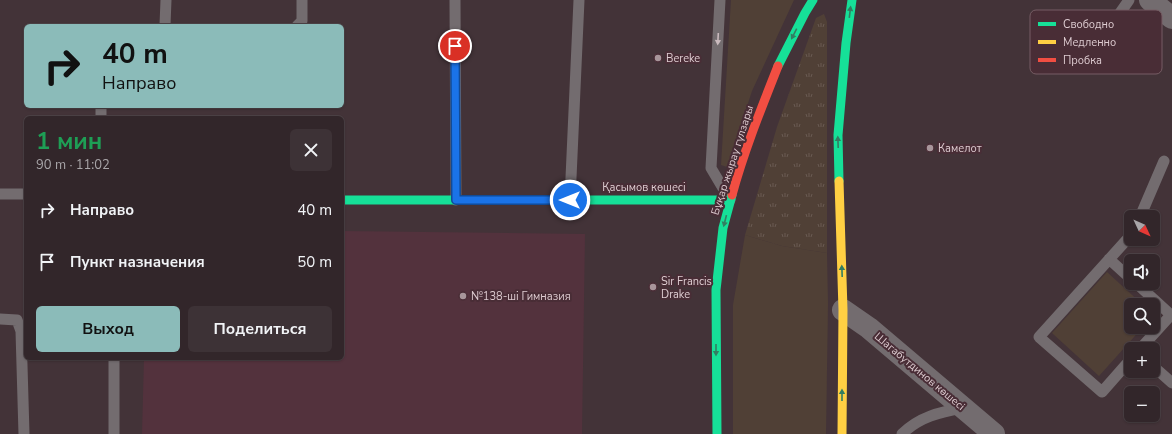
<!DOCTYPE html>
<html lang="ru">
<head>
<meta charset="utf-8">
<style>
	body { margin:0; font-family:"Nunito Sans",sans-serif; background:#3d3236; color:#f1f3f6; height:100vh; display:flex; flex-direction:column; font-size:15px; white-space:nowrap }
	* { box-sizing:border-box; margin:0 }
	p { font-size:13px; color:#a8a5a8 }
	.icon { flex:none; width:22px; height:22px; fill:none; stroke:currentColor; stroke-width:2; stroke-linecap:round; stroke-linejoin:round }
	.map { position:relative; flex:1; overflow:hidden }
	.panel { position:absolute; left:24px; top:116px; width:320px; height:244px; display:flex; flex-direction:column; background:#32262a; border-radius:6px; box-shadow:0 1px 3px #0004,0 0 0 1px #4d4347 }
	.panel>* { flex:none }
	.banner { position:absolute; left:24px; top:24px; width:320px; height:84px; border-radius:6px; box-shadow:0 1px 3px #0004,0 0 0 1px #4d4347; background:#8bbbb9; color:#111; overflow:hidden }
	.needle { width:26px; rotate:134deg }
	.controls { position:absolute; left:1124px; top:210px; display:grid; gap:8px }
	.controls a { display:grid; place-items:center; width:36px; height:36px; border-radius:6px; background:#32262a; box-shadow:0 1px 3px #0004,0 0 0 1px #4d4347; font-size:20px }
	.pin { position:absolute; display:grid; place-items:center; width:34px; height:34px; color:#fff; margin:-17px; border:2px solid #fff; border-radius:50%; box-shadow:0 1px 4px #0007 }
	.me { position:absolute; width:44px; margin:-22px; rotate:270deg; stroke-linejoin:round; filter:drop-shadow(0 0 3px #0008) }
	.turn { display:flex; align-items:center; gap:14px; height:84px; padding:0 12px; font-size:18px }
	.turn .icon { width:52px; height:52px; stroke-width:2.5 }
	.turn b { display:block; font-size:28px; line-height:34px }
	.round { display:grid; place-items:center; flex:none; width:42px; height:42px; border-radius:6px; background:#3d3236 }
	.summary { display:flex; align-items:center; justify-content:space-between; height:68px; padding:0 12px }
	h1 { font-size:24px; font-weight:700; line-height:30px; color:#1e9e55 }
	.button { display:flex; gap:8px; margin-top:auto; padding:8px 12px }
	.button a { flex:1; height:46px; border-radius:6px; background:#8bbbb9; color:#111; font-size:16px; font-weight:700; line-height:46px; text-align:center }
	.button a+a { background:#3d3236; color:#f1f3f6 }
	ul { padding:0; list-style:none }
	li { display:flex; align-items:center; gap:12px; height:52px; padding:0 12px }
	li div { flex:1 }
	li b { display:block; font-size:15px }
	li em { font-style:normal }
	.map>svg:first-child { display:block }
	.built { fill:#53323d }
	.grass { fill:url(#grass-tufts) }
	.park { fill:#504036 }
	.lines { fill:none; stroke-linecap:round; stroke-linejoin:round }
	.lane { stroke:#736c6f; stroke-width:11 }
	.street { stroke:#736c6f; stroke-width:22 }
	.fast { stroke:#16e098; stroke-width:9 }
	.slow { stroke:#ffcf43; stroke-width:9 }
	.jam { stroke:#f24e42; stroke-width:9 }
	.oneway { fill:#327e62 }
	.oneway2 { fill:#c9b9bd }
	.route-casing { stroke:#114b97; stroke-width:10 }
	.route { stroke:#1a73e8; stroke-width:7 }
	.poi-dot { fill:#a8969b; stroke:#492d36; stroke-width:1.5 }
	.labels { text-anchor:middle; stroke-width:4; stroke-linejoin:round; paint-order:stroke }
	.poi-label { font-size:11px; fill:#deccd1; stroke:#492d36; text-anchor:start }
	.street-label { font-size:11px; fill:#deccd1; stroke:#492d36 }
	.key { fill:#492d36; stroke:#765d64; stroke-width:1 }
	.key-label { font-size:11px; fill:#deccd1 }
</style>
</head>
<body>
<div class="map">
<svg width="1172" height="434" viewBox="0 0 1172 434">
	<defs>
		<pattern id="grass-tufts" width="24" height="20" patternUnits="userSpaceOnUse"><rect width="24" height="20" fill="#504036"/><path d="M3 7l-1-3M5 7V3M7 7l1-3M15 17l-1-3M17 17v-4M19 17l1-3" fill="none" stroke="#695a52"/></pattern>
	</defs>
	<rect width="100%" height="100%" fill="#433338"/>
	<path class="built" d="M342 231 585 234 582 434H142L144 358H342Z"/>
	<path class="grass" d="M824 14 827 22V253L782 246 745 235 777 127 816 18Z"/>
	<path class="park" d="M731 0H794L752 91 727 167 721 165Z
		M745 235 782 246 827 253 828 304 826 434H733V305Z
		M1107 272 1143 305H1131V327H1143L1099 376 1052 333Z"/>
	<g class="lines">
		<path class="lane" d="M166 0 165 25 166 26
			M455 0 456 200
			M720 0 711 168 730 200
			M297 26 302 21V0
			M1117 64 1113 23 1129 0
			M101 118V106
			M0 194H26
			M570 200 579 0
			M1140 217 1164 161
			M1131 235 1039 337 1102 392 1131 359
			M1109 259 1131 279
			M1136 283 1171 315 1140 349
			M0 319 17 320 21 331 24 434
			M1153 366 1172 383
			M114 434V358
			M902 434C919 417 940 412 963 408"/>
		<path class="street" d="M1150 0 1172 18
			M843 310 869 328 994 434"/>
		<path class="fast" d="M778 66 805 13 813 0
			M839 181 838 135 846 43 852 0
			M342 200H730
			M717 434 716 290 723 228 732 195"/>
		<path class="slow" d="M839 181 843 310 842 434"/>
		<path class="jam" d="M732 195C744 151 761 109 778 66"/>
	</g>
	<defs><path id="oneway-solid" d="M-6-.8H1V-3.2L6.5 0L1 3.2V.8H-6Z"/></defs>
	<g class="oneway">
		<use href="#oneway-solid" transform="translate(850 12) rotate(-83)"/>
		<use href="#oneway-solid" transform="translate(794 34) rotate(117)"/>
		<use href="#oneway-solid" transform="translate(838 142) rotate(-92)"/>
		<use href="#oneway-solid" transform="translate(725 221) rotate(104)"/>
		<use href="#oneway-solid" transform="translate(842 271) rotate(-92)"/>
		<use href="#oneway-solid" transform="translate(716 350) rotate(90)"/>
		<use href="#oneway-solid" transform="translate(842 395) rotate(-90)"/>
	</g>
	<use class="oneway2" href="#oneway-solid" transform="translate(718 39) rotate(93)"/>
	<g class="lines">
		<g class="route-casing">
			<path id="route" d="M455 46 456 200H570"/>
		</g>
		<use href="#route" class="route"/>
	</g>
	<g class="poi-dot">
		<circle cx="658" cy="58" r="4"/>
		<circle cx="930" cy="148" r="4"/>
		<circle cx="653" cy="287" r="4"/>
		<circle cx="463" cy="296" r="4"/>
	</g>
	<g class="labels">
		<g class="poi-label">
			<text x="666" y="62">Bereke</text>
			<text x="938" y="152">Камелот</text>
			<text x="661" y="285">Sir Francis<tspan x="661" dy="13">Drake</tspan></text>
			<text x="471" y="300">№138-ші Гимназия</text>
		</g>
		<g class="street-label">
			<text transform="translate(732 160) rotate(-72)" y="4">Бұқар жырау гүлзары</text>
			<text x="644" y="191">Қасымов көшесі</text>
			<text transform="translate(920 371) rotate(40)" y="4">Шагабутдинов көшесі</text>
		</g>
	</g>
	<rect x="1030" y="10" width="132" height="64" rx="6" class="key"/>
	<rect x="1038" y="22" width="18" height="4" fill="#16e098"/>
	<rect x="1038" y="40" width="18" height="4" fill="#ffcf43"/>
	<rect x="1038" y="58" width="18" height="4" fill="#f24e42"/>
	<g class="key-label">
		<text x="1063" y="28">Свободно</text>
		<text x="1063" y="46">Медленно</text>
		<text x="1063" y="64">Пробка</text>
	</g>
</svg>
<div class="controls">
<a><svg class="needle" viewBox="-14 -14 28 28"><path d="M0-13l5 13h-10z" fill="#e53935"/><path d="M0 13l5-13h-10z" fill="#a8a5a8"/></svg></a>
<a><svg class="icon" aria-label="sound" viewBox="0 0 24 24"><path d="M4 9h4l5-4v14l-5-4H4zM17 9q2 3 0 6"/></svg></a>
<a><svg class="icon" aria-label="search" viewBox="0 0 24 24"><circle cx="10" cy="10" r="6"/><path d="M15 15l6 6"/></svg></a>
<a>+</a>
<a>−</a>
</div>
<div class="pin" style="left:455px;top:46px;background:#d93025"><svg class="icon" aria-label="arrive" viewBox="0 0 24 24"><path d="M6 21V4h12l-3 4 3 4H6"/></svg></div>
<svg class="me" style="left:570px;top:200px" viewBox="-20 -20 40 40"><circle r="17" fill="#1a73e8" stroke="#fff" stroke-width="3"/><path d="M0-11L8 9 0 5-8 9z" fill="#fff"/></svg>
<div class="banner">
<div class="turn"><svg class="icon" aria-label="right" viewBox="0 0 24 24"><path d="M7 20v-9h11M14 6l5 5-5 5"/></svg><div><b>40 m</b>Направо</div></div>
</div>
<section class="panel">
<div class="summary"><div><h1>1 мин</h1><p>90 m · 11:02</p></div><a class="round"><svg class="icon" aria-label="close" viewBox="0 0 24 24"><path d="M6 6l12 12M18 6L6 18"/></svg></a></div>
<ul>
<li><svg class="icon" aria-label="right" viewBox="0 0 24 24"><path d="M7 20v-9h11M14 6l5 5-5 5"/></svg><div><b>Направо</b></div><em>40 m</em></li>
<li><svg class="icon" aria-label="arrive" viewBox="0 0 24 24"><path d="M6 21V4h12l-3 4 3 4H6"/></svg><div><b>Пункт назначения</b></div><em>50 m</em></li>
</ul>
<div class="button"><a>Выход</a><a>Поделиться</a></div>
</section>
</div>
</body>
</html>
